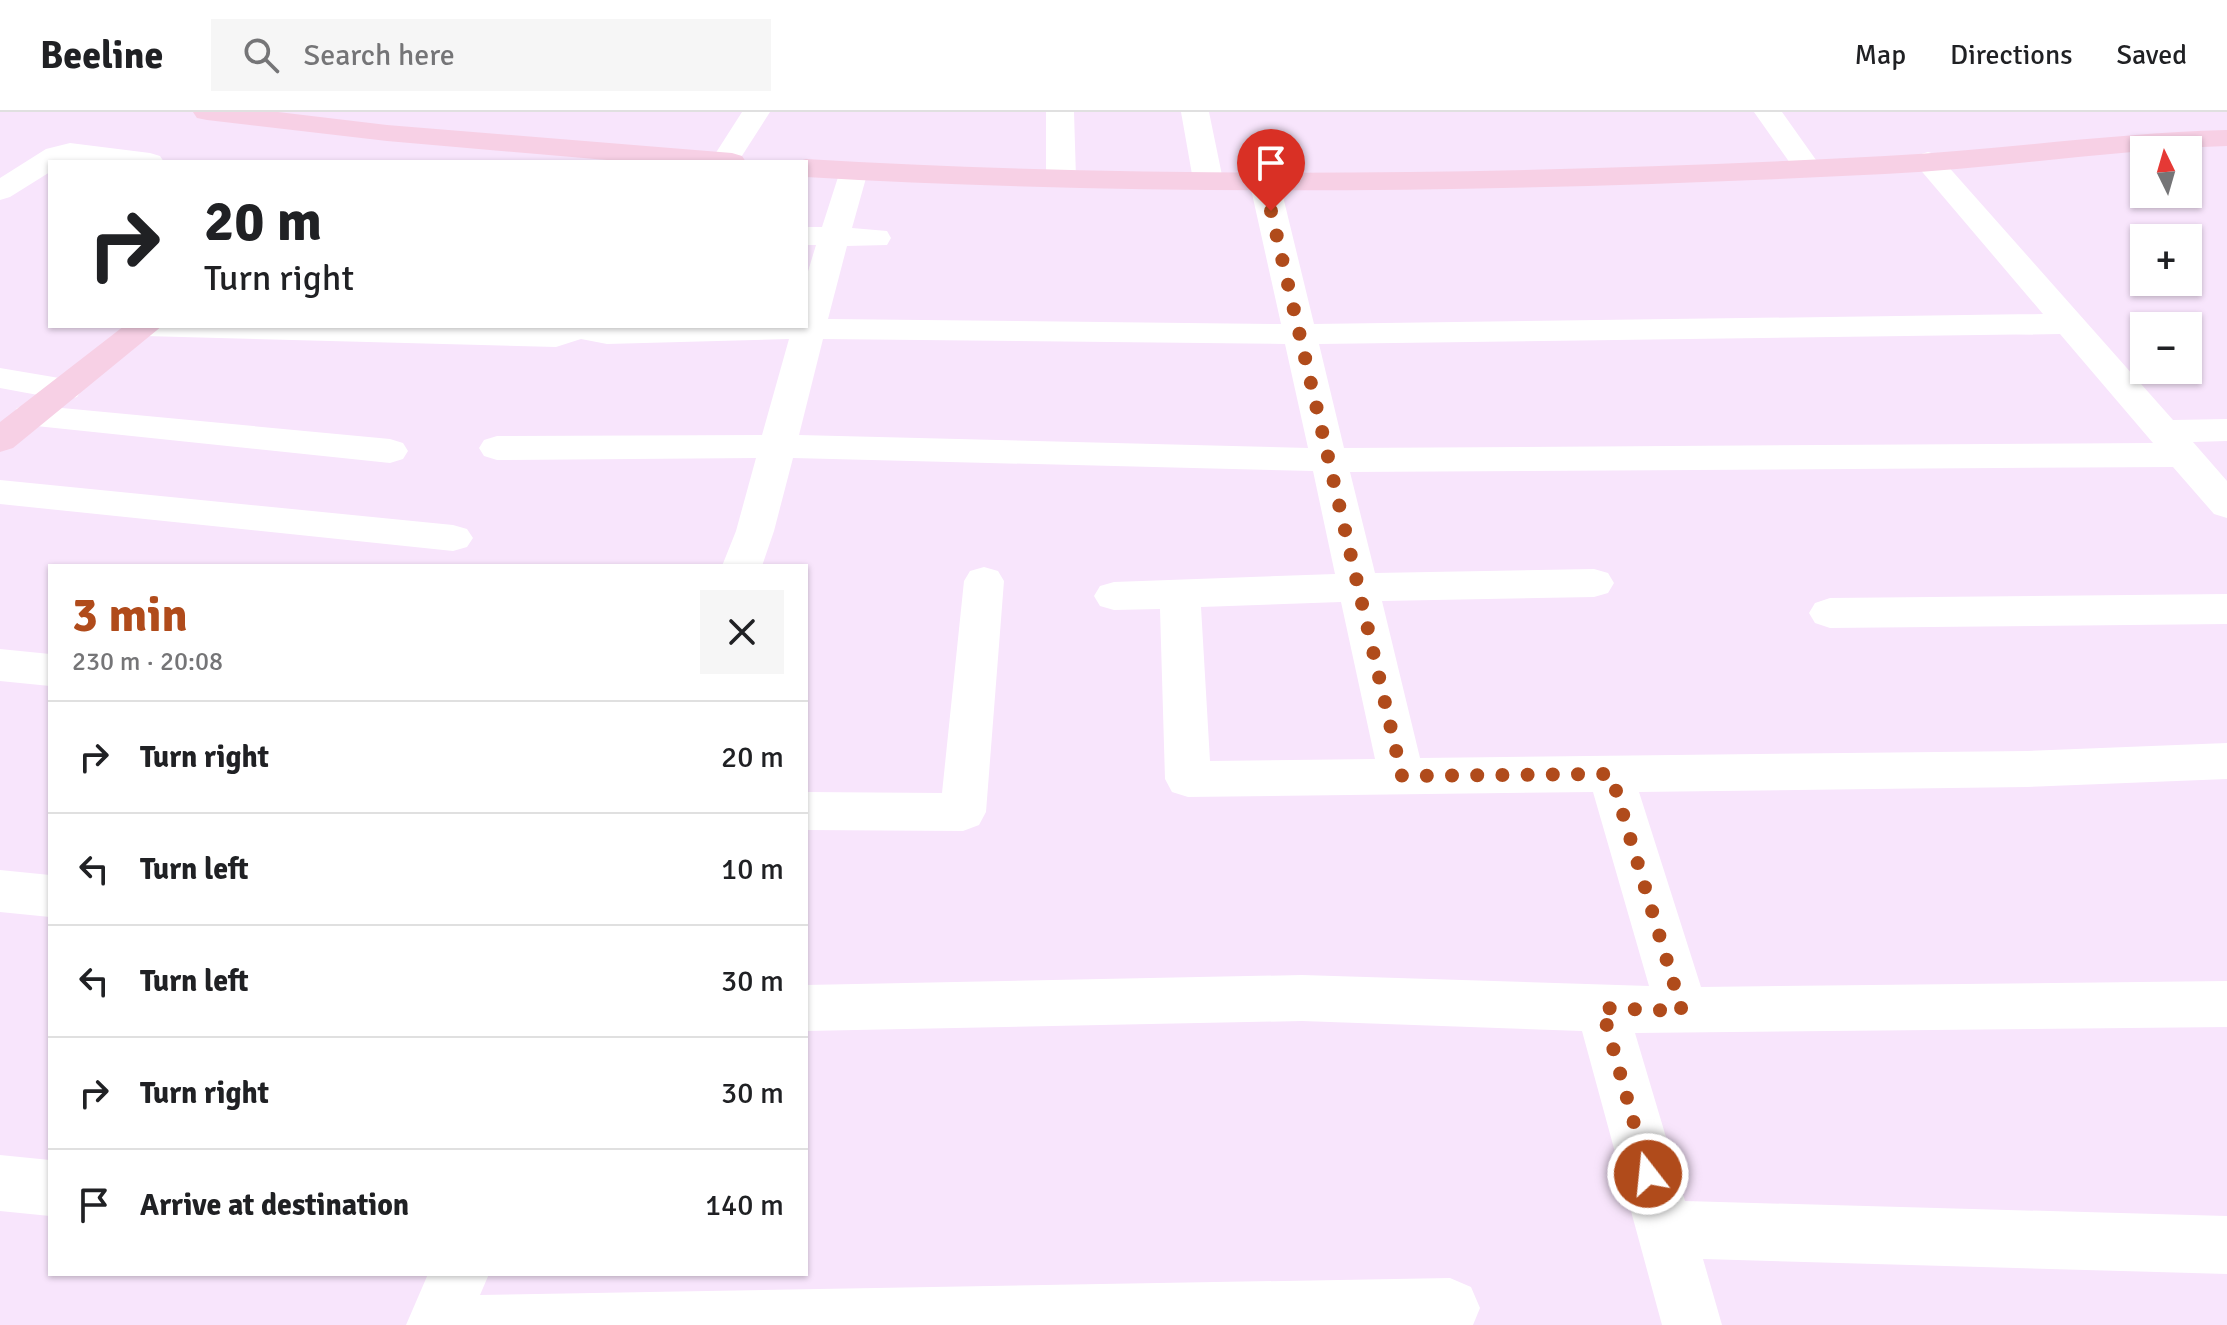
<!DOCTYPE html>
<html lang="en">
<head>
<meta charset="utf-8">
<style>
	body { margin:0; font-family:Signika,sans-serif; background:#f6f6f6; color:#202124; height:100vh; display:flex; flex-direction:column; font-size:30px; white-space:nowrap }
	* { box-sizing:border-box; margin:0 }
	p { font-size:26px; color:#757577 }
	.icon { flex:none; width:44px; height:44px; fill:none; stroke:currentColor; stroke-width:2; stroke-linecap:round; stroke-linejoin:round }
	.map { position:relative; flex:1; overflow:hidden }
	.details { position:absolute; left:48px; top:452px; width:760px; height:712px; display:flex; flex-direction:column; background:#fff; border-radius:0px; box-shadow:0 2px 6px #0004 }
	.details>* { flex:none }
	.banner { position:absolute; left:48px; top:48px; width:760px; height:168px; border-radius:0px; box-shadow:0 2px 6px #0004; background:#fff; color:#202124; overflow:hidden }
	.needle { width:52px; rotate:355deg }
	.buttons { position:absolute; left:2130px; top:24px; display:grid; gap:16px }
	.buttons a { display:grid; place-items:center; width:72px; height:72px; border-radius:0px; background:#fff; box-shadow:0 2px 6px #0004; font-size:40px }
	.pin { position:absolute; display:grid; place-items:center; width:68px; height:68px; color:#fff; margin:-82px -34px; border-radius:50% 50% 50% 0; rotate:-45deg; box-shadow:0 0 8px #0007 }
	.pin .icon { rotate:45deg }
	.me { position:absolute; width:88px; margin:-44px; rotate:344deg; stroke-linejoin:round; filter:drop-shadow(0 0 6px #0008) }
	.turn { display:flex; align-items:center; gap:28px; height:168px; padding:0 24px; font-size:36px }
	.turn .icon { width:104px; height:104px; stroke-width:2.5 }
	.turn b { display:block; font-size:56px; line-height:68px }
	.round { display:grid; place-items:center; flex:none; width:84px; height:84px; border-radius:0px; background:#f6f6f6 }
	.summary { display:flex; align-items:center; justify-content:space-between; height:136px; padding:0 24px }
	h1 { font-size:48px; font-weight:700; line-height:60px; color:#b04b1b }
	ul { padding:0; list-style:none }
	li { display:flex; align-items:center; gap:24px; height:112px; padding:0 24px; border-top:2px solid #e0e0e0 }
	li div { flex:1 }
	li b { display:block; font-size:30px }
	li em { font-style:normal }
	header { display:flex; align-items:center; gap:48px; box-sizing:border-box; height:112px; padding:0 40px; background:#fff; border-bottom:2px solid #e0e0e0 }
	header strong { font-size:38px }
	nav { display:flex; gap:44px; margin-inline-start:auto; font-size:28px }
	.search { width:560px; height:72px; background:#f6f6f6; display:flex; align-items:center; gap:20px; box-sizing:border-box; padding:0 28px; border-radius:0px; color:#757577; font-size:30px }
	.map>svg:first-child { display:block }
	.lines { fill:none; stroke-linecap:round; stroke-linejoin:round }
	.street { fill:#fff; fill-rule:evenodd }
	.secondary { fill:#f7d0e5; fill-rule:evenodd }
	.route { stroke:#b04b1b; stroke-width:14; stroke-dasharray:0 25.2 }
</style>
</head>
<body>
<header>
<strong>Beeline</strong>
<div class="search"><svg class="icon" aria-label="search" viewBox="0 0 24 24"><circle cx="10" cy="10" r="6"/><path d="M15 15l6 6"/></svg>Search here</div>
<nav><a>Map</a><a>Directions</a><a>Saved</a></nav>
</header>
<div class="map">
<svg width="2227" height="1213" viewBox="0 0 2227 1213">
	<rect width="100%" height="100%" fill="#f8e5fc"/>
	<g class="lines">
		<path class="street" d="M742 0H770L738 50H710Z
			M1046 0H1074L1076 66 1071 72 1061 75 1051 72 1046 66Z
			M1181 0H1209L1223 68 1218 74 1208 77 1198 74 1193 68Z
			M1754 0H1782L1821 55 1817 61 1807 64 1797 61Z
			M70 31 150 41 160 44 164 50H50V60L10 85 0 88V66L46 37Z
			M1928 40 1938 43 2173 308 2227 307V329L2193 330 2227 369V406L2214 402 2173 355 1350 360 1375 461 1594 457 1608 461 1614 471 1608 481 1594 485 1382 489 1420 646 2027 639 2227 631V667L2027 675 1639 680 1701 875 2227 869V915L1635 921 1685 1089 2227 1104V1162L1703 1147 1722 1213H1662L1582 919 1302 909 806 919V873L1302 863 1649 874 1593 680 1188 685 1172 680 1165 667 1160 497 1114 498 1100 494 1094 484 1100 474 1114 470 1335 462 1313 359 793 346 774 419 762 454H722L736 419 756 346 497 348 484 344 479 336 484 328 497 324 762 323 789 227 607 232 581 227 556 235 145 224 133 221 128 214H806V166L816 133H806V115H822L840 59 844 53 854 50 864 53 868 59 852 116 887 119 891 126 887 133 847 134 828 207 1281 212 1249 68 1254 62 1264 59 1274 62 1279 68 1314 212 2043 202 1918 55 1914 49 1918 43ZM2060 222 2153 331 1344 336 1319 232ZM823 227 1285 232 1308 336 799 323ZM1341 490 1375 647 1210 649 1201 495Z
			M0 256 77 269 82 277 77 285 65 288 0 276Z
			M30 293 390 327 403 331 408 339 403 347 390 351 17 312 12 304 17 296Z
			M0 368 453 413 467 417 473 426 467 435 453 439 0 392Z
			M984 455 998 459 1004 469 986 700 979 713 963 719 806 718V680L942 681 964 469 970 459Z
			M2227 482V512L1830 516 1815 511 1809 501 1815 491 1830 486Z
			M0 537 50 542V574L0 569Z
			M0 758 50 763V805L0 800Z
			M0 1043 50 1048V1104L0 1099Z
			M428 1162H489L480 1183 1450 1166 1471 1175 1480 1196 1473 1213H406Z"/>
		<path class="secondary" d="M193 0H278L387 13 732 41 742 44 746 50H630L387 29 207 8 197 6Z
			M2227 18V34C2113 38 2000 56 1885 62 1526 80 1165 86 806 65V50H796L806 47C1165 68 1526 63 1885 44 1999 38 2113 21 2227 18Z
			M124 214H162L13 336 0 340V310Z"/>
	</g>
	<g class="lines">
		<path class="route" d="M1271 99 1402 664 1611 662 1682 899 1602 896 1648 1062"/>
	</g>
</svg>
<div class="buttons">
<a><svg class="needle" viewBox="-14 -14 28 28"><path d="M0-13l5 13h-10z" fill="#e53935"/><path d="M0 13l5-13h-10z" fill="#757577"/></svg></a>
<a>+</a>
<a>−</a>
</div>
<div class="pin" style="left:1271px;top:99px;background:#d93025"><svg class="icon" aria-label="arrive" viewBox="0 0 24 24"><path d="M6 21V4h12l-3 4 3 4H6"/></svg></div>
<svg class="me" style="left:1648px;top:1062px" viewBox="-20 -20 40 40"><circle r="17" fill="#b04b1b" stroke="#fff" stroke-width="3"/><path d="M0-11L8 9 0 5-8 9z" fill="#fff"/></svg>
<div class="banner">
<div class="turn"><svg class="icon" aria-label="right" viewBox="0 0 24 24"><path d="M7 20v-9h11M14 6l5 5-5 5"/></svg><div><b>20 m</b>Turn right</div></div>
</div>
<section class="details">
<div class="summary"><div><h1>3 min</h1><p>230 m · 20:08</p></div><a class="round"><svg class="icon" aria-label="close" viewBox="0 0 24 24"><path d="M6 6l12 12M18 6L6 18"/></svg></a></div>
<ul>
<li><svg class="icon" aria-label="right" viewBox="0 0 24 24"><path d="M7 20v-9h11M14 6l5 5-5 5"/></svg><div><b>Turn right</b></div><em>20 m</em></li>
<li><svg class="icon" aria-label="left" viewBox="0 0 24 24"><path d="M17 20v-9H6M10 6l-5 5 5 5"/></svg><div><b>Turn left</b></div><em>10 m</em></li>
<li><svg class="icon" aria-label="left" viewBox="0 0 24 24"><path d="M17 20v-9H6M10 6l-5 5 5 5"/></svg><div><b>Turn left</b></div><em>30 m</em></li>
<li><svg class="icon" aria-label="right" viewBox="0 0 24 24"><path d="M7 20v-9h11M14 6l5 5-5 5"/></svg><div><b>Turn right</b></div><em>30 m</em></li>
<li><svg class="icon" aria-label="arrive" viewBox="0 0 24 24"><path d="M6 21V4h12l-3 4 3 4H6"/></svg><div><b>Arrive at destination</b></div><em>140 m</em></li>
</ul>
</section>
</div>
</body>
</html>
